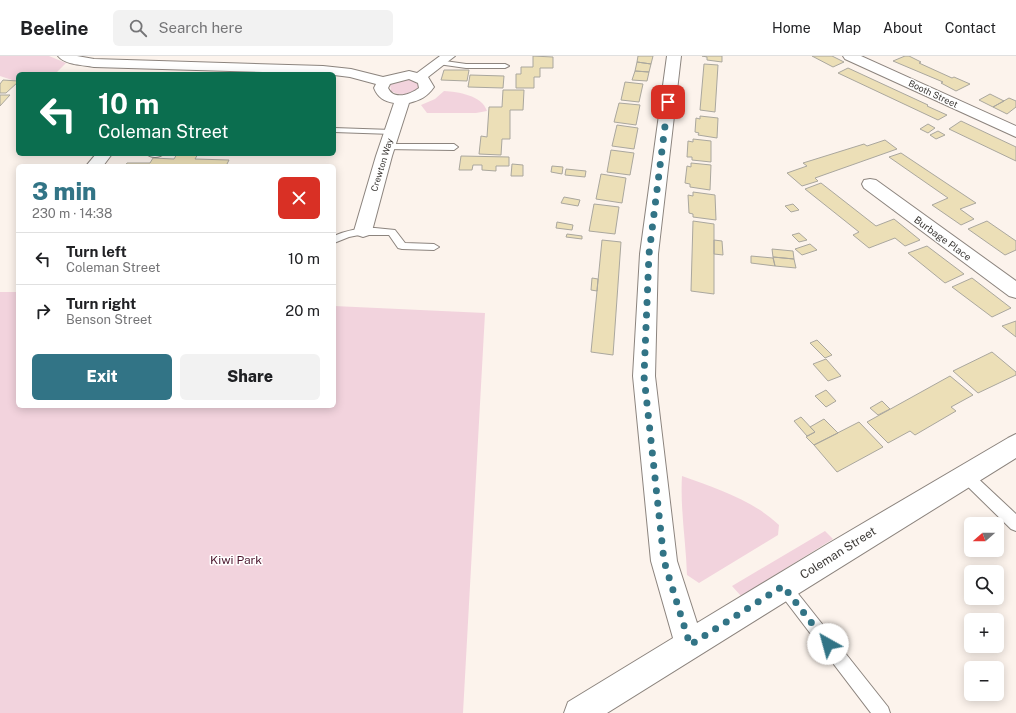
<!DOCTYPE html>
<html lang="en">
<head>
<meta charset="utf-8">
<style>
	body { margin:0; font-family:"Public Sans",sans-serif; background:#f2f2f2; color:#202124; height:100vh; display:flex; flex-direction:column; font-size:15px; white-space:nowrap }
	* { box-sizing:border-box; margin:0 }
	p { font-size:13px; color:#757577 }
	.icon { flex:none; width:22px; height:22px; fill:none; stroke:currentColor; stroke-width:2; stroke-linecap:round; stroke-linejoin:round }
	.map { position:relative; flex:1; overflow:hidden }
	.sheet { position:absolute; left:16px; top:108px; width:320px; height:244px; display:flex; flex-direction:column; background:#fff; border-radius:6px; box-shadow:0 2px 10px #0003 }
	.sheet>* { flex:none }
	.top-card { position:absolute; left:16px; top:16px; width:320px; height:84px; border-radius:6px; box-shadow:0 2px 10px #0003; background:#0b6e4f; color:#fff; overflow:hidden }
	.needle { width:26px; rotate:250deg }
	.controls { position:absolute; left:964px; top:461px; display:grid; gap:8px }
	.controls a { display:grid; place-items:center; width:40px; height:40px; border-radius:6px; background:#fff; box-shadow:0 2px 10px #0003; font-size:20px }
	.pin { position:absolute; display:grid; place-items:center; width:34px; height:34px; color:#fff; margin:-17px; border-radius:8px; box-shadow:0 2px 6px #0006 }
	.me { position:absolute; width:44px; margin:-22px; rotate:322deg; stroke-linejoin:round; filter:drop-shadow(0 0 3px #0008) }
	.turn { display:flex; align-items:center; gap:14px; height:84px; padding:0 16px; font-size:18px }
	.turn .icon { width:52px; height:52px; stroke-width:2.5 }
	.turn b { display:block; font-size:28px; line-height:34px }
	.round { display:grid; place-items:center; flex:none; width:42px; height:42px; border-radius:6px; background:#f2f2f2 }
	.summary { display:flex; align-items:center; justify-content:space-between; height:68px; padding:0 16px }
	h1 { font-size:24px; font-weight:800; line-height:30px; color:#327486 }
	.button { display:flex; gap:8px; margin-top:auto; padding:8px 16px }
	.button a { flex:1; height:46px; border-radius:6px; background:#327486; color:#fff; font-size:16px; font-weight:800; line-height:46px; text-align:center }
	.button a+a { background:#f2f2f2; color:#202124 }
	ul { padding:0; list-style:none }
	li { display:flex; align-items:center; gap:12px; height:52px; padding:0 16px; border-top:1px solid #e0e0e0 }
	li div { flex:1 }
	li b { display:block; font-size:15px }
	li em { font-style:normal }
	header { display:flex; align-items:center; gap:24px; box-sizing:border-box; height:56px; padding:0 20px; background:#fff; border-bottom:1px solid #e0e0e0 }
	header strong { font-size:19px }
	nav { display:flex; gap:22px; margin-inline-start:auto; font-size:14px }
	.search { width:280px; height:36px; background:#f2f2f2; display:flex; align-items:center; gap:10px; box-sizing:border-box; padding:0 14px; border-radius:6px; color:#757577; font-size:15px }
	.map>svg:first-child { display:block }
	.green { fill:#f2d3dd }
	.building { fill:#ecdfb7; stroke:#aaa79e }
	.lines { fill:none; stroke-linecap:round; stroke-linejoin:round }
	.service-casing { stroke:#8c847e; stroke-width:2 }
	.minor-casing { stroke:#8c847e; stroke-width:2 }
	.service { fill:#fff; fill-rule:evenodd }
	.minor { fill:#fff; fill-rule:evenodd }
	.route { stroke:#327486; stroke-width:7; stroke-dasharray:0 12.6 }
	.labels { text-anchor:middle; stroke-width:3; stroke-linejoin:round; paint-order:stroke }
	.far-street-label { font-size:9px; fill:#3c3936; stroke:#fff }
	.street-label { font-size:10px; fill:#3c3936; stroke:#fff }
	.near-street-label { font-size:12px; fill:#3c3936; stroke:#fff }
	.near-park-label { font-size:12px; fill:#4d182f; stroke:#fff }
</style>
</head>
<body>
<header>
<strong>Beeline</strong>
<div class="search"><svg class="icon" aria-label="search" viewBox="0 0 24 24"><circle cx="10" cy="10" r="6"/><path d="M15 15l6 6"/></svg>Search here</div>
<nav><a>Home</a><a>Map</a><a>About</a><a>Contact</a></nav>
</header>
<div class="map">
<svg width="1016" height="657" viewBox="0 0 1016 657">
	<rect width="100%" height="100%" fill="#fcf3ec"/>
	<path class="green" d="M0 0H49L66 7 55 18H18V26L0 20Z
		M406 23C412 24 418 25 420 30L418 34C408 38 401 41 391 35L390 29 392 27Z
		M444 35C458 36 482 39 487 55L476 57H427L421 49 435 43Z
		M0 236H18V350H334V250L485 257 463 657H0Z
		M682 420C715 432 753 444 779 469L778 479 699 527 687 519C686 486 680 453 682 420Z
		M825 475 833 483 741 540 732 530Z"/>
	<path class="building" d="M533 0 553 1V12H540V21H534V32H516V18H521V11H533Z
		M638 0H653L651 8 637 6Z
		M702 0H722V6L707 4V1Z
		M812 0H832L844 6 833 11Z
		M905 0H909L921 6 919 7 952 22 954 21 970 28 956 35 941 27 943 26 893 5Z
		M637 6 651 8 649 16 635 15Z
		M704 8 718 9 715 56 700 54Z
		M848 12 928 49 927 50 947 59 938 64 838 17Z
		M444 14H469L467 25 441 24Z
		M635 15 649 16 647 25 632 24Z
		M470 19 504 20 503 32 468 31Z
		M3 24 18 25V26L6 37H0V28Z
		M625 26 643 28 639 46 621 44Z
		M503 34H524L523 54H510V83H502L501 99 479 98 481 80 487 81 489 51H502Z
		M990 38 1004 45 993 51 979 44Z
		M0 39H10L0 50Z
		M1009 42 1016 45V51L1007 58 993 51Z
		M619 47 640 49 636 69 614 66Z
		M700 60 718 62 717 82 698 79 699 77 695 76 696 62 700 63Z
		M961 65 1016 91V105L949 73Z
		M928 68 935 72 928 77 920 73Z
		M617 69 638 72 634 93 612 90Z
		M938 75 945 79 936 83 930 79Z
		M693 83 711 85V106L692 104V101H687L688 85 693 86Z
		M885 84 897 93 815 122 818 125 802 130 787 117 807 110 803 107 864 88 867 90Z
		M611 94 634 97 630 119 607 116Z
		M901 97 976 147 960 153 974 163 961 169 932 149 948 142 889 101Z
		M177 98H198L195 103 229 104 226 110H125L127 107H150L153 102 174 103Z
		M461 100 509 101V110H496V115L482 114V109H473L472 114H459Z
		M691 107 711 109 710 134 690 131V128L685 127 687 110 691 111Z
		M512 108 523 109V120H511Z
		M552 110 563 111 562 118 551 116Z
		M566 113 586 115 585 121 565 119Z
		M601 118 626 122 622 147 596 143Z
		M821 127 876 170 894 163 920 184 905 190 895 182 869 192 853 179 859 176 805 133Z
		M693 136 715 139 716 164 693 161V158L689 157 688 139 693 140Z
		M564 141 580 144 578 150 561 147Z
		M594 148 619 151 615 178 589 175Z
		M793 148 799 154 791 156 785 150Z
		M693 165 714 168V238L691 235Z
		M987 165 1016 185V194L1005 199 968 173Z
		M557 166 573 169 572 174 556 172Z
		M799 177 807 184 799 186 792 179Z
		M567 178 582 180V183L566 181Z
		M602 184 621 186 613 299 591 296Z
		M714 184 722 185 723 199 714 198Z
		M810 188 817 194 802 199 795 193Z
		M927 190 964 218 945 227 908 197Z
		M772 193 793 195 794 203 773 201Z
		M751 200 773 202 775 210 751 207Z
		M773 201 794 203 796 212 775 210Z
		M592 222 598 223 597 235 591 234Z
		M972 222 1011 252 992 261 952 231Z
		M1016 265V281L1002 270Z
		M817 284 832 299 825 302 810 287Z
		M992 296 1016 316V319L978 337 953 315Z
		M826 303 841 320 828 325 813 308Z
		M950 320 973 339 951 351 956 355 915 379 910 375 888 387 867 366Z
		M826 334 836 345 826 351 815 340Z
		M882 345 890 353 878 359 870 352Z
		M801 361 815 376 807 380 794 365Z
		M824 363 838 377 814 389 806 381 815 376 810 371Z
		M859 366 883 391 837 416 814 389Z"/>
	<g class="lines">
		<g class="service-casing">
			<path id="service" d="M438 4 466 8H505L509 10 505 12H466L438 8Z
				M334 72 392 74 396 76 392 78 334 76Z
				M387 88H454L458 91 454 94 384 93 383 91 384 89Z
				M147 98H163C160 102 150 102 147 98Z
				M375 172 395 174 405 187 434 188 439 191 434 194 402 193 398 192 389 179H359L349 181 334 187V180C347 174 361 172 375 172Z
				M965 413 970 415 1016 458V475L1011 473 960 423 958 419 960 415Z
				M783 523 788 525 888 651 890 657H871L778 535 776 530 778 525Z"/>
		</g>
		<g class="minor-casing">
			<path id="minor" d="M58 0H77L94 3 323 10 351 13 383 21 409 15 417 17 440 0H455L428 21 434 31C427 41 420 44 409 47L392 100 372 175 369 179 363 181 357 179 354 175 376 100 394 47C384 45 378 42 374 32L376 28 350 21 334 19V18L94 11C84 9 65 9 58 0ZM409 23 418 27 419 32C411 38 394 45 388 32L390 28Z
				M667 0H681L658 198 655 320 677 505 697 567 826 489 1008 382 1016 378V402L607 657H564L568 646 673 582 651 505 633 320 640 198Z
				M843 0H861L1016 70V81L845 3Z
				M96 98H112L103 110H86Z
				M870 123 876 124 1016 225V242L1009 240 864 132 862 128 864 124Z"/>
		</g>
		<use href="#service" class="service"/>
		<use href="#minor" class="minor"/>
	</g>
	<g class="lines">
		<path class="route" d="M668 46 649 198 644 320 664 505 690 589 783 530 828 588"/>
	</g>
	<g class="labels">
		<g class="far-street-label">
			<text transform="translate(933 38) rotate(25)" y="3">Booth Street</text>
			<text transform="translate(382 109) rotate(-73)" y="3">Crewton Way</text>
		</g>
		<g class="street-label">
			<text transform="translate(943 182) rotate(36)" y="4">Burbage Place</text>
		</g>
		<g class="near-street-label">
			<text transform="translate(838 497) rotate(-32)" y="4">Coleman Street</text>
		</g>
		<g class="near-park-label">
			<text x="236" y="508">Kiwi Park</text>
		</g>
	</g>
</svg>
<div class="controls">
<a><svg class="needle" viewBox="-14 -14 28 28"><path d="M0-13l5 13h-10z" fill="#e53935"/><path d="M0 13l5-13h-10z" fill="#757577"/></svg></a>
<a><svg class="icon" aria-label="search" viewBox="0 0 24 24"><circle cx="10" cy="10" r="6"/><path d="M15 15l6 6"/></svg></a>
<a>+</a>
<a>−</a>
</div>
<div class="pin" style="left:668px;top:46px;background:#d93025"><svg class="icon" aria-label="arrive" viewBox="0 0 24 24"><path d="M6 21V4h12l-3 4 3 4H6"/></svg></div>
<svg class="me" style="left:828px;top:588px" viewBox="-20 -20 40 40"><circle r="19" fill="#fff"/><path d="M0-13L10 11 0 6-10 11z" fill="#327486"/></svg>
<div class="top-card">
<div class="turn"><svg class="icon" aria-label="left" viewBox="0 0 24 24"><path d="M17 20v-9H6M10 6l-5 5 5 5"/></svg><div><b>10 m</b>Coleman Street</div></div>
</div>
<section class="sheet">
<div class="summary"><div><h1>3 min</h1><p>230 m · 14:38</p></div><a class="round" style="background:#d93025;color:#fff"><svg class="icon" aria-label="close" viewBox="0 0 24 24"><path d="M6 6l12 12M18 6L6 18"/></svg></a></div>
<ul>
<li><svg class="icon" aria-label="left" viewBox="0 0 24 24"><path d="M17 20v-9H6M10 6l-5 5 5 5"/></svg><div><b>Turn left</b><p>Coleman Street</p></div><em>10 m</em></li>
<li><svg class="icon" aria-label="right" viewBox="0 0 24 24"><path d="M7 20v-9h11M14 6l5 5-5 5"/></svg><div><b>Turn right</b><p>Benson Street</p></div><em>20 m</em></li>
</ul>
<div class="button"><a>Exit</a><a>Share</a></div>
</section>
</div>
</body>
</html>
